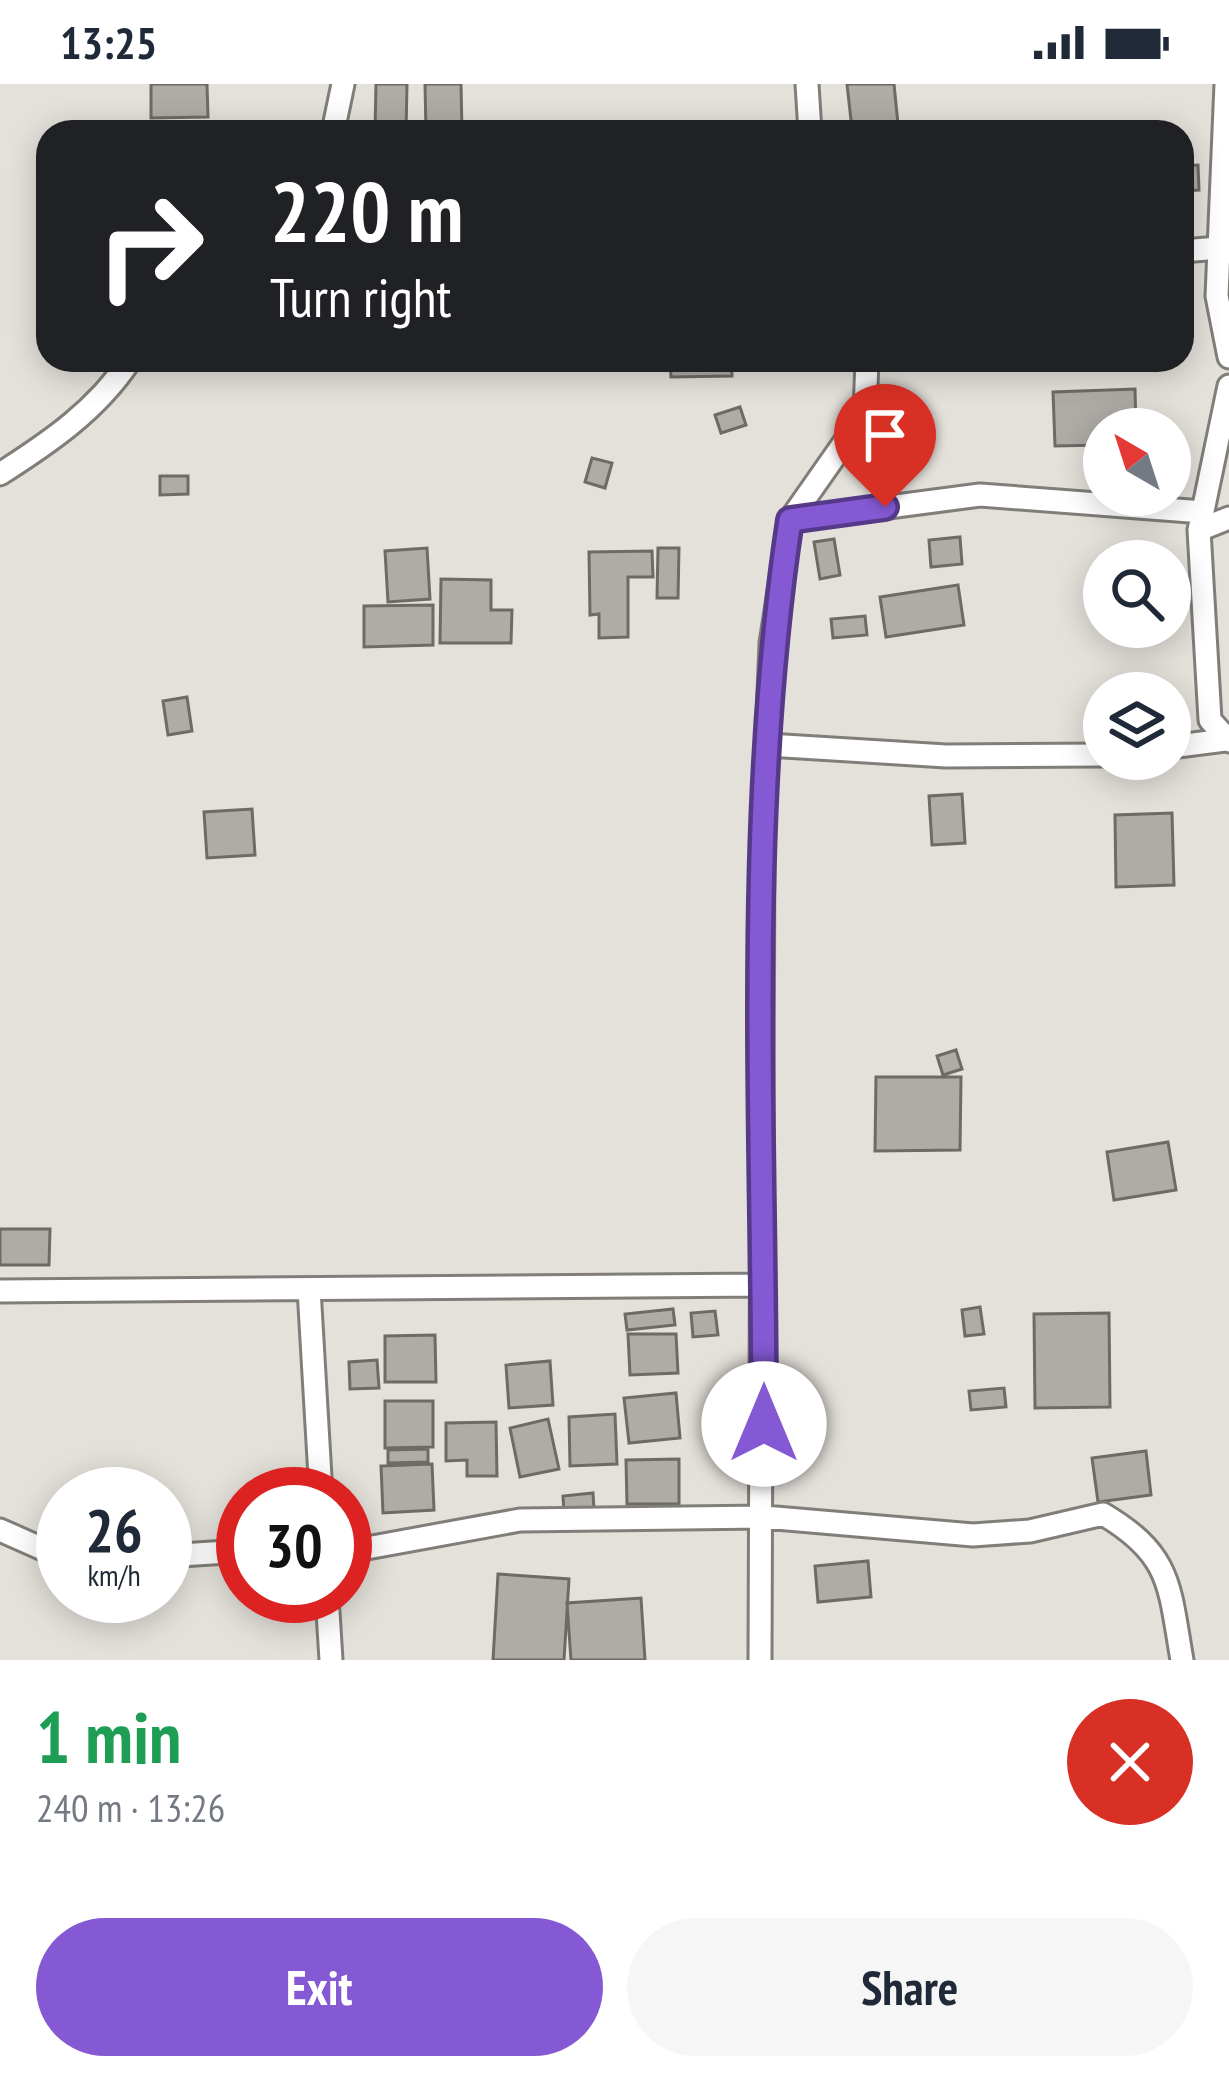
<!DOCTYPE html>
<html lang="en">
<head>
<meta charset="utf-8">
<style>
	body { margin:0; font-family:"PT Sans Narrow",sans-serif; background:#f6f6f7; color:#1f2937; height:100vh; display:flex; flex-direction:column; font-size:45px; white-space:nowrap }
	* { box-sizing:border-box; margin:0 }
	p { font-size:39px; color:#747a83 }
	.icon { flex:none; width:66px; height:66px; fill:none; stroke:currentColor; stroke-width:2; stroke-linecap:round; stroke-linejoin:round }
	.map { position:relative; height:1576px; overflow:hidden }
	.drawer { display:flex; flex-direction:column; background:#fff; flex:1 }
	.drawer>* { flex:none }
	.banner { position:absolute; left:36px; top:36px; width:1158px; height:252px; border-radius:36px; box-shadow:0 6px 30px #0003; background:#202124; color:#fff; overflow:hidden }
	.needle { width:78px; rotate:321deg }
	.controls { position:absolute; left:1083px; top:324px; display:grid; gap:24px }
	.controls a { display:grid; place-items:center; width:108px; height:108px; border-radius:50%; background:#fff; box-shadow:0 6px 30px #0003; font-size:60px }
	.speed { position:absolute; left:36px; top:1383px; display:flex; gap:24px; font-size:60px; font-weight:700; text-align:center }
	.speed>* { display:grid; place-content:center; width:156px; height:156px; border-radius:50%; background:#fff; box-shadow:0 6px 30px #0003; line-height:1 }
	.speed small { font-size:30px; font-weight:400 }
	.speed .limit { border:18px solid #d22; background:#fff; color:#111 }
	.pin { position:absolute; display:grid; place-items:center; width:102px; height:102px; color:#fff; margin:-123px -51px; border-radius:50% 50% 50% 0; rotate:-45deg; box-shadow:0 0 12px #0007 }
	.pin .icon { rotate:45deg }
	.me { position:absolute; width:132px; margin:-66px; rotate:0deg; stroke-linejoin:round; filter:drop-shadow(0 0 9px #0008) }
	.turn { display:flex; align-items:center; gap:42px; height:252px; padding:0 36px; font-size:54px }
	.turn .icon { width:156px; height:156px; stroke-width:2.5 }
	.turn b { display:block; font-size:84px; line-height:102px }
	.round { display:grid; place-items:center; flex:none; width:126px; height:126px; border-radius:63px; background:#f6f6f7 }
	.summary { display:flex; align-items:center; justify-content:space-between; height:204px; padding:0 36px }
	h1 { font-size:72px; font-weight:700; line-height:90px; color:#1e9e55 }
	.cta { display:flex; gap:24px; margin-top:auto; padding:24px 36px }
	.cta a { flex:1; height:138px; border-radius:72px; background:#8459d3; color:#fff; font-size:48px; font-weight:700; line-height:138px; text-align:center }
	.cta a+a { background:#f6f6f7; color:#1f2937 }
	.status { display:flex; justify-content:space-between; align-items:center; height:84px; padding:0 60px; background:#fff; direction:ltr }
	.status svg { height:33px; fill:currentColor }
	.map>svg:first-child { display:block }
	.building { fill:#afaba6; stroke:#6e6b66; stroke-width:3 }
	.lines { fill:none; stroke-linecap:round; stroke-linejoin:round }
	.street-casing { stroke:#817e79; stroke-width:27 }
	.street { stroke:#fff; stroke-width:21 }
	.route-casing { stroke:#563a89; stroke-width:30 }
	.route { stroke:#8459d3; stroke-width:21 }
</style>
</head>
<body>
<div class="status"><b>13:25</b><svg viewBox="0 0 49 12"><path d="M0 12V9h3v3zM5 12V6h3v6zM10 12V3h3v9zM15 12V0h3v12zM26 1h20v11H26zM47 4h2v5h-2z"/></svg></div>
<div class="map">
<svg width="1229" height="1576" viewBox="0 0 1229 1576">
	<rect width="100%" height="100%" fill="#e4e0da"/>
	<path class="building" d="M151 0H207L208 33 151 34Z
		M376 0H407L406 48H375Z
		M425 0H461L462 48H426Z
		M847 0H894L898 40 852 45Z
		M1047 38 1087 39V48H1047Z
		M1198 81 1199 106 1182 107V82Z
		M670 276H731L732 292 671 293Z
		M1135 305 1136 345H1104V361L1055 362 1053 308Z
		M740 323 746 341 721 349 715 331Z
		M592 374 612 379 605 404 585 398Z
		M160 392H188V410L160 411Z
		M960 453 962 480 931 483 929 456Z
		M834 455 840 491 820 495 814 458Z
		M427 464 430 515 388 518 385 467Z
		M658 464H679L678 514H657Z
		M652 467 653 493H628V553L599 554V530L590 531 589 468Z
		M441 495 491 496V526H512L511 559H440Z
		M958 501 964 541 886 553 880 513Z
		M433 521V561L364 563V522Z
		M865 532 867 551 833 554 831 535Z
		M187 613 192 647 168 651 163 617Z
		M962 710 965 759 932 761 929 712Z
		M252 725 255 771 207 774 204 728Z
		M1172 729 1174 801 1116 803 1115 731Z
		M956 966 962 985 943 991 937 972Z
		M876 993H961L960 1066 875 1067Z
		M1168 1058 1176 1106 1114 1116 1107 1068Z
		M0 1145H50L49 1181H0Z
		M980 1223 984 1250 965 1252 962 1226Z
		M673 1225 675 1241 627 1246 625 1230Z
		M715 1227 718 1251 693 1253 691 1229Z
		M1109 1229 1110 1323 1035 1324 1034 1230Z
		M628 1250H676L678 1289 630 1291Z
		M435 1251 436 1298H385V1252Z
		M377 1276 379 1304 350 1305 349 1278Z
		M550 1277 553 1321 509 1324 506 1281Z
		M1004 1304 1006 1323 971 1326 969 1307Z
		M676 1309 680 1354 629 1359 624 1314Z
		M385 1317H433V1363L385 1364Z
		M615 1330 617 1380 570 1382 569 1333Z
		M548 1335 559 1385 520 1393 510 1344Z
		M496 1338 497 1392H467V1376L446 1377V1339Z
		M428 1365V1378L388 1379V1366Z
		M1146 1367 1151 1411 1098 1418 1092 1374Z
		M679 1375V1420H627L626 1376Z
		M432 1380 434 1426 383 1429 381 1382Z
		M593 1409 594 1425 564 1428 563 1412Z
		M868 1477 871 1513 818 1518 815 1482Z
		M498 1490 569 1495 564 1576H493Z
		M641 1514 645 1576H571L567 1519Z"/>
	<g class="lines">
		<g class="street-casing">
			<path id="street" d="M807 0 810 48
				M1226 0 1217 212 1229 273
				M333 48 343 0
				M1182 167 1219 164
				M1229 302 1199 446 1210 636 1229 657
				M0 390C50 358 97 326 130 276
				M790 436 980 411 1203 428
				M1199 446 1229 434
				M768 661 946 672 1104 671
				M1170 663 1225 656
				M309 1205 321 1410
				M0 1207 763 1201
				M0 1446 63 1474
				M345 1468 520 1436 764 1433 973 1451 1030 1447 1103 1430C1172 1471 1169 1502 1182 1576
				M165 1472 243 1467
				M327 1512 331 1576
				M760 1576 763 753 771 559 790 436 865 329 867 276"/>
		</g>
		<use href="#street" class="street"/>
	</g>
	<g class="lines">
		<g class="route-casing">
			<path id="route" d="M764 1340C764 1040 745 733 790 436L885 423"/>
		</g>
		<use href="#route" class="route"/>
	</g>
</svg>
<div class="controls">
<a><svg class="needle" viewBox="-14 -14 28 28"><path d="M0-13l5 13h-10z" fill="#e53935"/><path d="M0 13l5-13h-10z" fill="#747a83"/></svg></a>
<a><svg class="icon" aria-label="search" viewBox="0 0 24 24"><circle cx="10" cy="10" r="6"/><path d="M15 15l6 6"/></svg></a>
<a><svg class="icon" aria-label="layers" viewBox="0 0 24 24"><path d="M12 4l9 5-9 5-9-5zM3 14l9 5 9-5"/></svg></a>
</div>
<div class="speed"><div>26<small>km/h</small></div><div class="limit">30</div></div>
<div class="pin" style="left:885px;top:423px;background:#d93025"><svg class="icon" aria-label="arrive" viewBox="0 0 24 24"><path d="M6 21V4h12l-3 4 3 4H6"/></svg></div>
<svg class="me" style="left:764px;top:1340px" viewBox="-20 -20 40 40"><circle r="19" fill="#fff"/><path d="M0-13L10 11 0 6-10 11z" fill="#8459d3"/></svg>
<div class="banner">
<div class="turn"><svg class="icon" aria-label="right" viewBox="0 0 24 24"><path d="M7 20v-9h11M14 6l5 5-5 5"/></svg><div><b>220 m</b>Turn right</div></div>
</div>
</div>
<section class="drawer">
<div class="summary"><div><h1>1 min</h1><p>240 m · 13:26</p></div><a class="round" style="background:#d93025;color:#fff"><svg class="icon" aria-label="close" viewBox="0 0 24 24"><path d="M6 6l12 12M18 6L6 18"/></svg></a></div>
<div class="cta"><a>Exit</a><a>Share</a></div>
</section>
</body>
</html>
